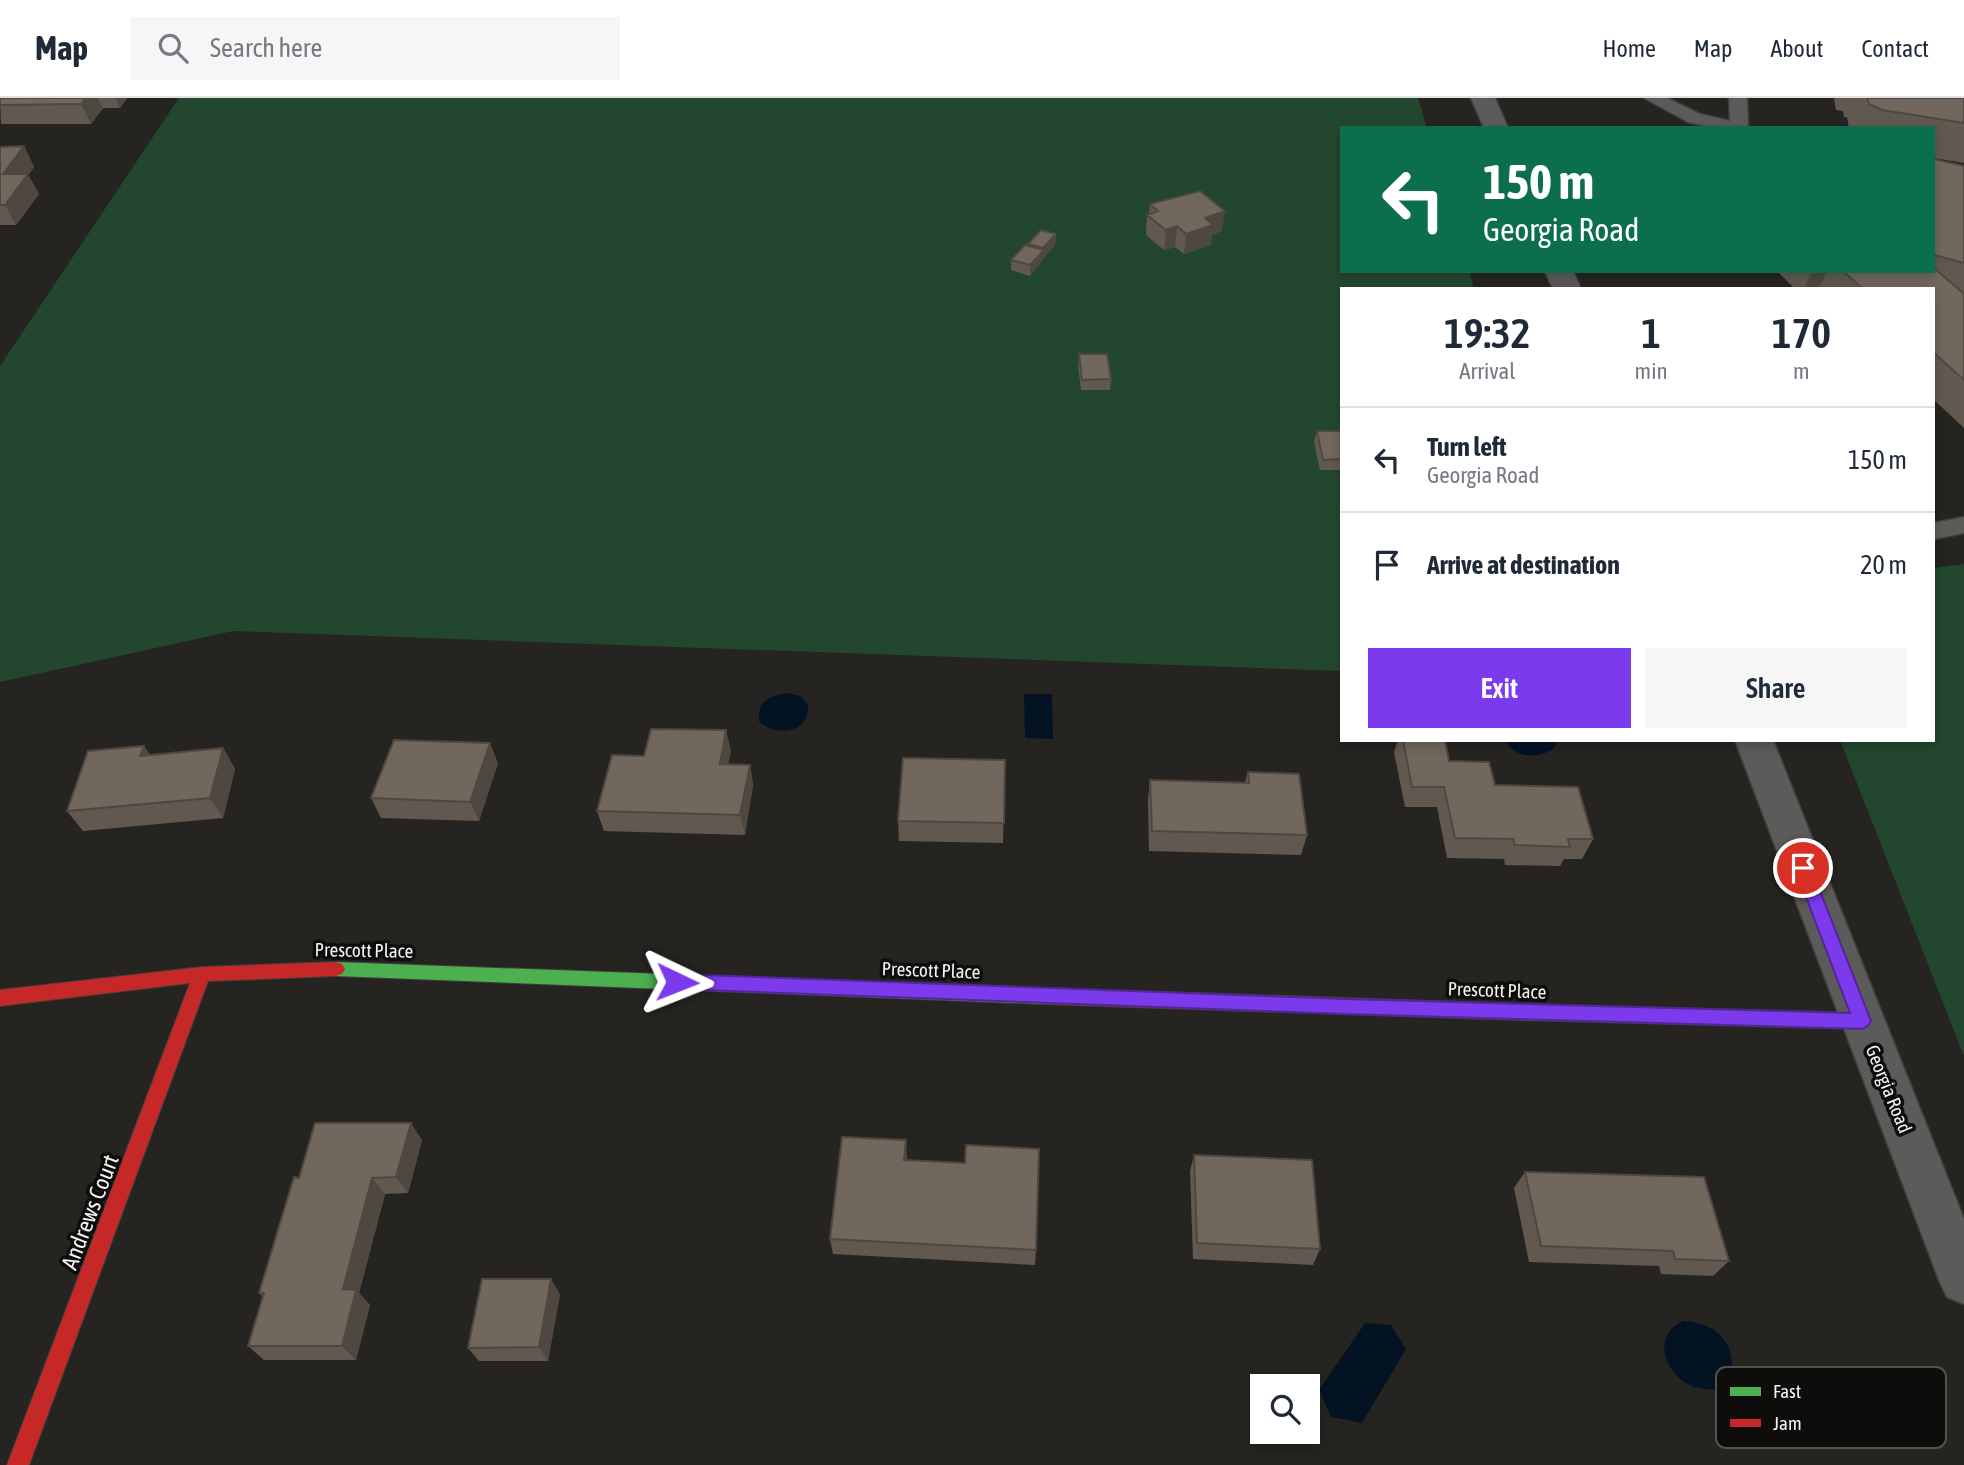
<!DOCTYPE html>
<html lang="en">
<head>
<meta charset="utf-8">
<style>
	body { margin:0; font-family:"Asap Condensed",sans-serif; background:#f6f6f7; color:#1f2937; height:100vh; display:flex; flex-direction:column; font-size:26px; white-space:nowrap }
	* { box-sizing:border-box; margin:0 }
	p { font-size:23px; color:#747a83 }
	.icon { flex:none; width:38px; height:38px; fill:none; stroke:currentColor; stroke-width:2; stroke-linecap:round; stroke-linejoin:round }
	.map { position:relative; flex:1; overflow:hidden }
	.drawer { position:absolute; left:1340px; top:189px; width:595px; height:455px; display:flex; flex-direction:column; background:#fff; border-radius:0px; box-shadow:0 4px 10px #0003 }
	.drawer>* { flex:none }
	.guide { position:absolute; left:1340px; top:28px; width:595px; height:147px; border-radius:0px; box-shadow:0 4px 10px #0003; background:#0b6e4f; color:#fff; overflow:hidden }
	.controls { position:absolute; left:1250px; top:1276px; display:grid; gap:14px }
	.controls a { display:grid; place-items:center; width:70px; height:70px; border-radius:0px; background:#fff; box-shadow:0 4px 10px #0003; font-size:35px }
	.pin { position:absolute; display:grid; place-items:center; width:60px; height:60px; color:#fff; margin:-30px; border:4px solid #fff; border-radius:50%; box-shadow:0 2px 7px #0007 }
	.me { position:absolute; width:77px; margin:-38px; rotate:92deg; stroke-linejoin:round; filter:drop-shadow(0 0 5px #0008) }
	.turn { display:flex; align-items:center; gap:24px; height:147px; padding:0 28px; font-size:32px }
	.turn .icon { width:91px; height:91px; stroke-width:2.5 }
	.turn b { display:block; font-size:49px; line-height:60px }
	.eta { display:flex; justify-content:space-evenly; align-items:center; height:119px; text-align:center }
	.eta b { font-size:42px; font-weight:600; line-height:49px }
	.button { display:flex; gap:14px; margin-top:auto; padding:14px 28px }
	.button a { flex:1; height:80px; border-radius:0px; background:#7c3aed; color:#fff; font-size:28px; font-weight:600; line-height:80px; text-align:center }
	.button a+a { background:#f6f6f7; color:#1f2937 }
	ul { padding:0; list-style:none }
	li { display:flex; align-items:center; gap:21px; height:105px; padding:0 28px; border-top:2px solid #e0e1e3 }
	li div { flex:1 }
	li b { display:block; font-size:26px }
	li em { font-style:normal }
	header { display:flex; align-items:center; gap:42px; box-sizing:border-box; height:98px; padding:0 35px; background:#fff; border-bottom:2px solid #e0e1e3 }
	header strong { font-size:33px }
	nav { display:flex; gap:38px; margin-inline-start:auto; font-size:24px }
	.search { width:490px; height:63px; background:#f6f6f7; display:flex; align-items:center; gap:18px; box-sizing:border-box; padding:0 24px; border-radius:0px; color:#747a83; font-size:26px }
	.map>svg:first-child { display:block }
	.green { fill:#23472e }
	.water { fill:#031324 }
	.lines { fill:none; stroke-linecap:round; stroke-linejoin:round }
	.lane-casing { stroke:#413f3d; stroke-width:3 }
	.street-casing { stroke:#413f3d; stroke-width:3 }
	.fast-casing { stroke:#413f3d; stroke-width:2 }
	.jam-casing { stroke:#413f3d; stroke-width:2 }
	.lane { fill:#5d5b59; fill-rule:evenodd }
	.street { fill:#5d5b59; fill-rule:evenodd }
	.fast { fill:#4caf50; fill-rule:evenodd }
	.jam { fill:#c62828; fill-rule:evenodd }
	.wall { fill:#615950 }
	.shaded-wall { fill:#4f4841 }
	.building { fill:#71675d; stroke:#4f4841; stroke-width:2 }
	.route { fill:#7c3aed; stroke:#51269a; stroke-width:2 }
	.labels { text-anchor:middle; stroke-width:7; stroke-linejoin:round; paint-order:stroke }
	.street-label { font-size:19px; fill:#f5f3f1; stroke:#0f0d0c }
	.near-street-label { font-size:23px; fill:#f5f3f1; stroke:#0f0d0c }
	.key { fill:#0f0d0c; stroke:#545251; stroke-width:2 }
	.key-label { font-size:19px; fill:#f5f3f1 }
</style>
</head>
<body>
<header>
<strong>Map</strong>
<div class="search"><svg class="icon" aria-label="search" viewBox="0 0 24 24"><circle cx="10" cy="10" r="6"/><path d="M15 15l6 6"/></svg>Search here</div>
<nav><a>Home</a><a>Map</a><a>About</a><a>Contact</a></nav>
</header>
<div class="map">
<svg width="1964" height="1367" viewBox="0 0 1964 1367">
	<rect width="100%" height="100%" fill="#262421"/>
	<path class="green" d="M179 0H1418L1427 30H1342V173H1469L1474 191H1342V573L233 533 0 584V268Z
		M1964 466V958L1840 642H1934V470Z"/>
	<path class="water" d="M787 595 800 598 808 606C810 635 777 640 759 623 757 603 770 598 787 595Z
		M1024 596H1052L1053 641 1025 640Z
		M1505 642H1555L1556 646 1552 652C1535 661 1515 660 1505 642Z
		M1683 1223C1719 1225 1737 1246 1731 1281L1716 1292C1709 1291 1701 1291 1694 1289 1665 1278 1650 1238 1683 1223Z
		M1365 1225 1391 1227 1406 1251 1362 1325 1331 1319 1319 1292Z"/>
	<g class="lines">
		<g class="lane-casing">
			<path id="lane" d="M1644 0H1667L1700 16 1730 23 1729 0H1747L1748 30H1714L1688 24Z
				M1964 419V435L1934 441V425Z"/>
		</g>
		<g class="street-casing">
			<path id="street" d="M1471 0H1495L1508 30H1484Z
				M1545 173H1573L1581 191H1553Z
				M1735 642H1773L1964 1121V1206L1947 1199 1939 1182Z"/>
		</g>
		<g class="fast-casing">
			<path id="fast" d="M336 864 1045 890 1051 893 1054 898 1051 903 1045 906 336 878 330 876 327 871 330 866Z
				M1520 906 1862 915 1868 917 1871 923 1868 929 1862 931 1520 922 1514 919 1511 914 1514 909Z"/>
		</g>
		<g class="jam-casing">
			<path id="jam" d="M336 864 342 866 345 871 342 876 336 878 208 883 29 1367H7L190 885 0 908V892L202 869Z
				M1045 890 1520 906 1526 909 1529 914 1526 919 1520 922 1045 906 1039 903 1036 898 1039 893Z"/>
		</g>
		<use href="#lane" class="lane"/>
		<use href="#street" class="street"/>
		<use href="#fast" class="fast"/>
		<use href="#jam" class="jam"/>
	</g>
	<path class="wall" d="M0 0H127L120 10H103L91 26H1Z
		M1834 0H1964V65L1934 60V30H1849L1847 19H1844L1843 13 1836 12Z
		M24 48 34 69 28 77 39 96 16 127H0V49Z
		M1934 61 1964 68V330L1934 302V191H1795L1777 173H1934Z
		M1150 106 1222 133 1212 137 1211 147 1184 156 1175 149 1164 152 1146 137 1147 117 1149 116Z
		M1056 136 1055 146 1030 178 1011 172V162L1028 147V146Z
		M1079 256 1111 281 1110 292H1081L1078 267Z
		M1317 333H1342V372H1320L1314 344Z
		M1398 642H1445L1449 663 1495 687 1593 741 1582 761H1564L1560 768 1505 767 1504 761 1447 760 1437 709H1405L1394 654Z
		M144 648 150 657 223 650 235 671 223 720 83 733 67 713Z
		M731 653 728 666 750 667 753 687 745 737 604 733 597 713 644 658Z
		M1005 662 1003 745 899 743 898 723Z
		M498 665 479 723 381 720 371 700Z
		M1248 674 1307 737 1301 757 1149 753 1148 702 1150 682 1245 684Z
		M422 1042 408 1095 385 1096 359 1195 370 1207 356 1262H264L248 1248 263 1199 259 1195 299 1080Z
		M1194 1057 1320 1151 1313 1167 1193 1161 1190 1073Z
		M907 1059V1062L1036 1152 1035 1167 833 1156 830 1141Z
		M1525 1074 1729 1163 1713 1178 1661 1176 1659 1168 1529 1164 1514 1090Z
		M560 1196 548 1263H479L468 1250Z"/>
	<path class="shaded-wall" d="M86 0H98L103 10 91 26 81 6Z
		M115 0H127L120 10Z
		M24 48 34 69 28 77 39 96 16 127 5 107 3 76Z
		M1225 113 1222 133 1212 137 1211 147 1184 156 1186 136 1205 120Z
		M1177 128 1175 149 1164 152 1166 132Z
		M1056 136 1055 146 1030 178V167L1043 153V150Z
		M1812 173H1827L1819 191H1804Z
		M726 632 731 653 724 686 720 666Z
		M490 645 498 665 479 723 470 704Z
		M144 648 158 668 140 658Z
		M223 650 235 671 223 720 210 700Z
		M750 667 753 687 745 737 740 717Z
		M411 1025 422 1042 408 1095 396 1079Z
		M906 1042 907 1059 906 1079 904 1062Z
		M372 1080 385 1096 359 1195 370 1207 356 1262 342 1248 343 1191Z
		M551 1181 560 1196 548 1263 539 1249Z"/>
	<path class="building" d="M0 0H86L81 6 0 7Z
		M1867 0H1964V25L1882 12 1869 6Z
		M24 48 3 76H28L5 107H0V49Z
		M1934 61 1964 68V165L1934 157Z
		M1200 93 1225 113 1205 120 1213 127 1186 136 1177 128 1166 132 1147 117 1158 113 1150 106Z
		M1041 132 1056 136 1043 150 1028 146Z
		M1025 147 1044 152 1030 167 1011 162Z
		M1934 170 1964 196V282L1934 255V191H1863L1843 173H1934Z
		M1079 256H1107L1111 281 1082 282Z
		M1317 333H1342V361L1323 362Z
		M651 631 726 632 720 666 750 667 740 717 597 713 612 657 644 658Z
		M394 642 490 645 470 704 371 700Z
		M1403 642H1445L1449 663 1489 664 1495 687 1578 689 1593 741H1568L1570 749 1515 747 1513 741 1455 740 1444 689H1412Z
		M144 648 140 658 223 650 210 700 67 713 88 653Z
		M903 660 1005 662 1004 725 898 723Z
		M1248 674 1299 676 1307 737 1152 733 1150 682 1249 685Z
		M315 1025H411L396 1079 372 1080 343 1191 356 1192 342 1248H248L264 1195H259L294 1079 299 1080Z
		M842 1039 906 1042 904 1062 965 1065 966 1047 1039 1051 1036 1152 830 1141Z
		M1194 1057 1312 1062 1320 1151 1197 1145Z
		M1525 1074 1704 1079 1729 1163 1675 1161 1673 1153 1541 1148Z
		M482 1181H551L539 1249 468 1250Z"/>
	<path class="route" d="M1803 763 1809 765 1811 770 1871 923 1868 928 1862 931 1345 916 677 891 671 889 668 884 671 878 677 876 1345 901 1850 915 1795 770 1797 765Z"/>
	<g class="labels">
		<g class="street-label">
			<text transform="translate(364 852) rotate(1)" y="7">Prescott Place</text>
			<text transform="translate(931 872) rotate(2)" y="7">Prescott Place</text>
			<text transform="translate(1497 892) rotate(2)" y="7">Prescott Place</text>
			<text transform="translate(1889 991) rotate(68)" y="7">Georgia Road</text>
		</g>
		<g class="near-street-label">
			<text transform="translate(90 1114) rotate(-69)" y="8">Andrews Court</text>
		</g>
	</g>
	<rect x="1716" y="1269" width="230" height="81" rx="10" class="key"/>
	<rect x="1730" y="1289" width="31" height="9" fill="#4caf50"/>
	<rect x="1730" y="1321" width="31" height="8" fill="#c62828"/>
	<g class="key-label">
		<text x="1773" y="1300">Fast</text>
		<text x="1773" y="1332">Jam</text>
	</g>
</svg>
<div class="controls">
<a><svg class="icon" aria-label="search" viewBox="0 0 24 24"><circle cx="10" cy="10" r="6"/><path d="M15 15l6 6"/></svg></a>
</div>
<div class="pin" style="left:1803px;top:770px;background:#d93025"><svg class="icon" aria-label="arrive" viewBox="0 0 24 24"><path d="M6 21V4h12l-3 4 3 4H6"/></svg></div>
<svg class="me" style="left:677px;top:884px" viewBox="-20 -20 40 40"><path d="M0-17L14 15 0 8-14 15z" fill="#7c3aed" stroke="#fff" stroke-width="4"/></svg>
<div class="guide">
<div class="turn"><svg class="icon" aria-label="left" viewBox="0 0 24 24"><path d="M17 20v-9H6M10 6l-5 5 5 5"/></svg><div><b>150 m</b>Georgia Road</div></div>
</div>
<section class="drawer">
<div class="eta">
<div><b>19:32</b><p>Arrival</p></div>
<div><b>1</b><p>min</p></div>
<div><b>170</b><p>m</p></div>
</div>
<ul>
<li><svg class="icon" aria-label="left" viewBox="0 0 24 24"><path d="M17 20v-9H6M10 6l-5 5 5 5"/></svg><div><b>Turn left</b><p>Georgia Road</p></div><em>150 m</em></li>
<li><svg class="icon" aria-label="arrive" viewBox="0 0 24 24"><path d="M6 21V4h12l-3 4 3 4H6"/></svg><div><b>Arrive at destination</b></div><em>20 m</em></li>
</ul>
<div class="button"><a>Exit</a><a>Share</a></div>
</section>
</div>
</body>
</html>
